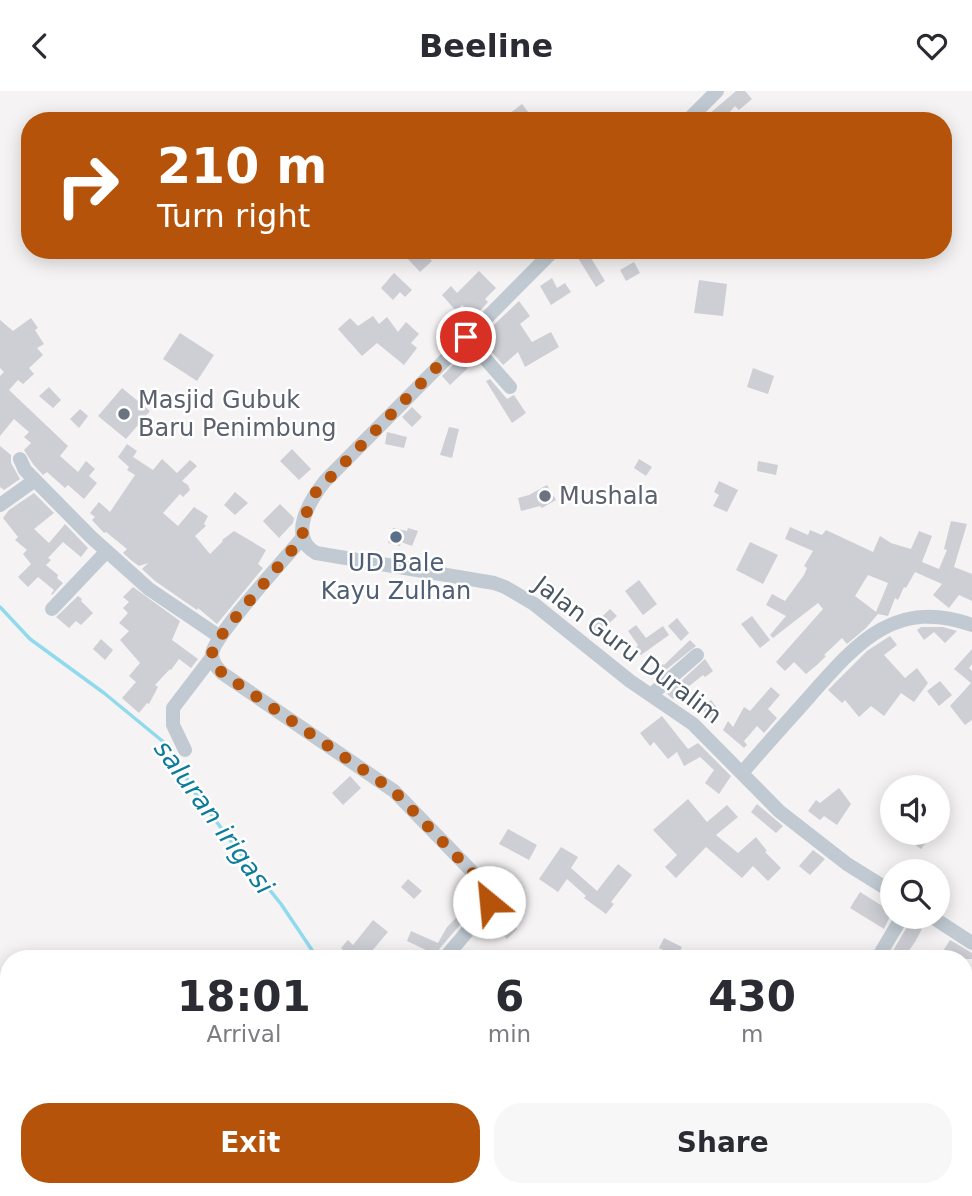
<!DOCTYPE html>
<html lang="en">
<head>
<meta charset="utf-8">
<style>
	body { margin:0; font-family:"DejaVu Sans",sans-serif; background:#f7f7f7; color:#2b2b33; height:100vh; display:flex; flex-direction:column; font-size:26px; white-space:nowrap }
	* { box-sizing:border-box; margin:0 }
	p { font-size:23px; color:#7c7c81 }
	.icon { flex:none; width:38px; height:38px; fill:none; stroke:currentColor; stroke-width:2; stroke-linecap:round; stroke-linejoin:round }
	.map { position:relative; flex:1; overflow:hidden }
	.side { position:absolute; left:0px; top:859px; width:973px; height:247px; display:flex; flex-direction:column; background:#fff; border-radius:28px 28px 0 0; box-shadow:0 4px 18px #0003 }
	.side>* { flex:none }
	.guide { position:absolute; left:21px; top:21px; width:931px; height:147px; border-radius:28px; box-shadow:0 4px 18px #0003; background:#b45309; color:#fff; overflow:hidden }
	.fabs { position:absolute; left:880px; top:684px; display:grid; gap:14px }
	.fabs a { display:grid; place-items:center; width:70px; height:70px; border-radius:50%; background:#fff; box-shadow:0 4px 18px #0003; font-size:35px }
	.pin { position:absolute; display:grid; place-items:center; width:60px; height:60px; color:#fff; margin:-30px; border:4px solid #fff; border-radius:50%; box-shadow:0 2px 7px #0007 }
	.me { position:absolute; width:77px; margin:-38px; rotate:332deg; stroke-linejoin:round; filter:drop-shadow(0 0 5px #0008) }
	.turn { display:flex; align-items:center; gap:24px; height:147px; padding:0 21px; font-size:32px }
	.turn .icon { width:91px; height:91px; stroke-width:2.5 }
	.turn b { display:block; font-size:49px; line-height:60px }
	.eta { display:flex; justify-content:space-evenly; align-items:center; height:119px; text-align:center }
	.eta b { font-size:42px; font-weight:600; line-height:49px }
	.primary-button { display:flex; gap:14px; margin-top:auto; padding:14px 21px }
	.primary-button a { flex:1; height:80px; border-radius:28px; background:#b45309; color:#fff; font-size:28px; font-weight:600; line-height:80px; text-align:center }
	.primary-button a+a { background:#f7f7f7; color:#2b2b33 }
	header { display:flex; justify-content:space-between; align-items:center; height:91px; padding:0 21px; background:#fff; font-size:32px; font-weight:600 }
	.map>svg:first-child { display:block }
	.water { fill:#90daee }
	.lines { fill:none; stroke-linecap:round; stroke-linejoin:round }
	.stream { stroke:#90daee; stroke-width:3.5 }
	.river { stroke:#90daee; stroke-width:23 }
	.building { fill:#cdcfd5; fill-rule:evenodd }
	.minor { stroke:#c1cad2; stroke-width:14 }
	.route { stroke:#b45309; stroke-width:12; stroke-dasharray:0 21.6 }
	.worship-dot { fill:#6b7280; stroke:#fff; stroke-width:2.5 }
	.service-dot { fill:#5c6f8a; stroke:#fff; stroke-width:2.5 }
	.labels { text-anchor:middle; stroke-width:5; stroke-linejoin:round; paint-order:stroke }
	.worship-label { font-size:24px; fill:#5b616d; stroke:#fff; text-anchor:start }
	.service-label { font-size:24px; fill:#4e5e75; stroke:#fff }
	.street-label { font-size:24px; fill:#4a5661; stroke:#fff }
	.water-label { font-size:26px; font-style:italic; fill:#0c7c9b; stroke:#fff }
</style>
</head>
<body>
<header><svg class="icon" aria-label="back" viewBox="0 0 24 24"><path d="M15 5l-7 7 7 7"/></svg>Beeline<svg class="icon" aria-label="heart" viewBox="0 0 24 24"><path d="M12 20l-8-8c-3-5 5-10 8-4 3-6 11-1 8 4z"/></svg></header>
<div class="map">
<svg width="972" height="1105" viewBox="0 0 972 1105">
	<rect width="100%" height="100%" fill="#f5f3f3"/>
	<path class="water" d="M0 986 9 996V1040L0 1027Z"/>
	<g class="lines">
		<path class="stream" d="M0 516 30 548 104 602 166 653 196 703 236 757 281 813 318 868
			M485 1097 499 1105"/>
		<path class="river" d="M214 1097 223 1099 232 1105"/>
	</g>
	<path class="building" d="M736 0H745L752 8 739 19 735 15 722 30H701Z
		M522 13 535 30H500Z
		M414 159H422L432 170 420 181 407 167Z
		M573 159H586L605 190 596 196Z
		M634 171 640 182 626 190 620 179Z
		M479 180 496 197 485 208 488 211 475 225 462 214 456 220 442 204 451 195 457 202Z
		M394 182 412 199 405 206 400 201 393 209 381 197Z
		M552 187 557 197 565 192 571 201 551 214 540 195Z
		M699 189 727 193 723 225 694 222Z
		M519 210 530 225 520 233 532 251 551 241 559 256 525 276 518 261 503 274 480 247Z
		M373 225 379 233 387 226 398 241 406 231 419 243 411 252 417 257 404 274 377 252 362 265 338 238 350 227 358 235Z
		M31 227 38 237 35 239 44 253 37 257 43 264 29 277 34 283 23 293 18 289 9 299 68 355 60 365 78 381 86 370 95 378 89 385 97 392 84 408 68 394 65 397 47 381 43 384 33 373 24 359 31 352 24 346 29 341 14 328 0 345V285L4 281 0 277V229L13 240Z
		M180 242 214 264 197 290 163 268Z
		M460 267 468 277 450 294 442 285Z
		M753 277 774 285 768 303 747 296Z
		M490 288 507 308 514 304 526 322 512 332 486 290Z
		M49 296 61 309 53 317 39 305Z
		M122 297 150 320 126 348 98 325Z
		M412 316 422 326 412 336 402 326Z
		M80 318 88 325 79 337 70 328Z
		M449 336 459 338 452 367 440 364Z
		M387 341 407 346 404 357 385 353Z
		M127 353 137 360 133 366 153 379 162 368 177 382 190 369 197 375 182 390 188 394 190 399 183 406 180 403 163 422 178 435 194 416 208 425 204 433 206 435 195 445 210 463 223 450 222 449 234 440 266 459 258 473 263 477 217 533 198 517 197 519 155 490 142 478 148 472 139 475 132 470 123 462 127 458 106 441 104 442 92 429 95 426 90 422 99 411 110 421 135 384 127 379 129 376 118 366Z
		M0 355 11 364V372L20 388 4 399 0 396Z
		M292 358 311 378 299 389 280 370Z
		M639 368 652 376 646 385 634 377Z
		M758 370 778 374 776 384 757 380Z
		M719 390 738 399 727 421 713 415 719 404 714 401Z
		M547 394 556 409 542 417 540 415 521 420 518 407 529 404Z
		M235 401 248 412 235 424 224 414Z
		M34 402 54 422 34 438 49 452 65 433 88 457 81 466 63 451 48 467 51 469 46 474 58 484 57 487 63 492 52 504 51 503 54 499 38 486 28 496 18 486 31 473 23 463 27 459 15 449 18 446 3 427 9 419Z
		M280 413 294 427 293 432 279 447 263 430Z
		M951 430 967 433 954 476 972 483V510L959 504 949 517 933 504 942 493 915 481 906 497 904 496 898 509 895 507 888 525 878 523 866 537 847 553 842 547 824 564 826 565 818 573 806 583 794 571 785 580 776 571 823 518 818 512 773 547 770 544 786 525 766 514 772 503 785 510 804 484 807 477 804 475 813 460 785 448 790 436 808 444 810 439 822 444 826 439 873 461 880 445 891 452 911 458 919 440 932 445 922 471 939 478 947 459 944 458ZM868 484 888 492 876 521 855 505Z
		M393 437 407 440 408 437 418 440 412 455 401 451 400 455 388 452Z
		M750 451 778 464 763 493 736 479Z
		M639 489 657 513 643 524 625 500Z
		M133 496 180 530 172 549 198 568 191 577 179 568 171 579 170 578 155 594 158 596 149 613 147 612 139 622 122 607 136 591 129 585 140 572 120 549 129 540 119 532 128 522 123 517 129 511 123 506Z
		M78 505 82 508 81 510 93 522 81 534 76 530 69 537 56 526Z
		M610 518 617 525 596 544 590 537Z
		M752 525 770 549 760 557 741 533Z
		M677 527 689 542 681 550 668 535Z
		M636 534 646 547 663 535 669 544 641 564 635 558 638 554 628 540Z
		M921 536H943L957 540 945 552 934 541 924 549 917 539Z
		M890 545 897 554 884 564 905 587 917 577 928 592 914 611 901 602 884 625 871 615 859 626 845 609 842 612 828 599 867 560Z
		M101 548 113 559 105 569 93 558Z
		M690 549 696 555 657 586 653 582 662 573 664 574Z
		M972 558V573L969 577 972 580V629L965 634 950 615 971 592 954 578Z
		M705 568 713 580 705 586 703 584 673 608 667 603Z
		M940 590 952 604 939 615 927 600Z
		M771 596 780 604 768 618 777 627 764 642 757 635 744 650 747 654 744 657 723 639 728 630 733 636 744 616 750 620Z
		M711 609 721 622 712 630 701 617Z
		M662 625 688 658 698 652 731 685 719 703 705 692 714 679 700 666 684 675 677 661 668 668 654 651 650 655 640 642Z
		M350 685 361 697 343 714 332 702Z
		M839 697 851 713 837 734 824 725 820 729 808 720 816 709 820 712Z
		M688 708 707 731 727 714 738 726 716 744 738 762 756 746 767 760 765 761 781 777 768 790 753 775 742 787 706 756 676 787 665 776 677 764 653 739Z
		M757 713 783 735 776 742 751 721Z
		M508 738 537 754 529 769 499 753Z
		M914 742H933L921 758 908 749Z
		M561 756 578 766 571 777 597 800 618 773 632 784 611 811 614 813 606 823 584 807 586 805 567 788 558 801 539 788Z
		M813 759 825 768 810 784 799 775Z
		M408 788 422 800 414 808 401 796Z
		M463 799 474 810 466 818 455 806Z
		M860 801 892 821 884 838 850 817Z
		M460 823 465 828 440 857 434 868H422L426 859 407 850 411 840 438 852 447 836Z
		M493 825 506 834 509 829 517 838 507 848 489 829Z
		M373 829 388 841 371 861 382 868H352L341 857 348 849 353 854Z
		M910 831 922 838 915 851 903 868H888Z
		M664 847 682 856 677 866 659 857Z
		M950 849 972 862V868H938Z"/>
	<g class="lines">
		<path class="minor" d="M687 30 717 0
			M554 159 325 390C310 409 287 446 316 462L494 492 505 496 534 513 630 590 693 633 779 720 847 773 892 801
			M466 246 510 296
			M20 368 25 379 91 446 149 498 220 546
			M0 414 35 389
			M302 447C287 466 213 545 212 563 212 570 217 577 222 582L394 700 486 795 490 805 487 817 444 868
			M52 518 107 460
			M651 604 697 564
			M185 659 173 634V617L212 566
			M742 682C764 656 787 631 810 605 856 553 895 506 972 534
			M932 826 972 852
			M877 868 902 826
			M964 1081 972 1068
			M564 1097 580 1105
			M748 1105 757 1097
			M949 1105 954 1097"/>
	</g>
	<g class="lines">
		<path class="route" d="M466 246 316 401 305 425 302 447 225 539 212 560 214 570 222 582 394 700 486 796 489 811"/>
	</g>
	<g class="worship-dot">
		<circle cx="124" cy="323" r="7"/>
		<circle cx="545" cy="405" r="7"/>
	</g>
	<circle class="service-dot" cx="396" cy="446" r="7"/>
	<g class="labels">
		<g class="worship-label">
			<text x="138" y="317">Masjid Gubuk<tspan x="138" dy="28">Baru Penimbung</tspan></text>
			<text x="559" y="413">Mushala</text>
		</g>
		<g class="service-label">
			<text x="396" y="480">UD Bale<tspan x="396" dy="28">Kayu Zulhan</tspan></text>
		</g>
		<g class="street-label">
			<text transform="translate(628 559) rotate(37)" y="8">Jalan Guru Duralim</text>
		</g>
		<g class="water-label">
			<text transform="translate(214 726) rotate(54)" y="9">saluran irigasi</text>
		</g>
	</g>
</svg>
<div class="fabs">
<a><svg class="icon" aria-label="sound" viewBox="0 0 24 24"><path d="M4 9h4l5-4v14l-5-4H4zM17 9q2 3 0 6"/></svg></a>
<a><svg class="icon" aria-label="search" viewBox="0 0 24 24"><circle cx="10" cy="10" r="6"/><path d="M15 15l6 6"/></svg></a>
</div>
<div class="pin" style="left:466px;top:246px;background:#d93025"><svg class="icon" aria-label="arrive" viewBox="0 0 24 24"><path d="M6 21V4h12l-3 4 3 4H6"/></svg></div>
<svg class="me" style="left:489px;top:811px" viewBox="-20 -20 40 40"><circle r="19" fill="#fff"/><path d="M0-13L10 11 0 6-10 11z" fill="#b45309"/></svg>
<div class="guide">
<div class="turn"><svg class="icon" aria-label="right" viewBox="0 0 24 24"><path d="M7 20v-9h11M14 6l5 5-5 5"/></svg><div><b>210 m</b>Turn right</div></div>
</div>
<section class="side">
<div class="eta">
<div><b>18:01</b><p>Arrival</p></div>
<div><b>6</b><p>min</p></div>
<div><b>430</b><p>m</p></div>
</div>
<div class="primary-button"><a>Exit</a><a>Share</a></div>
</section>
</div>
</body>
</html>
